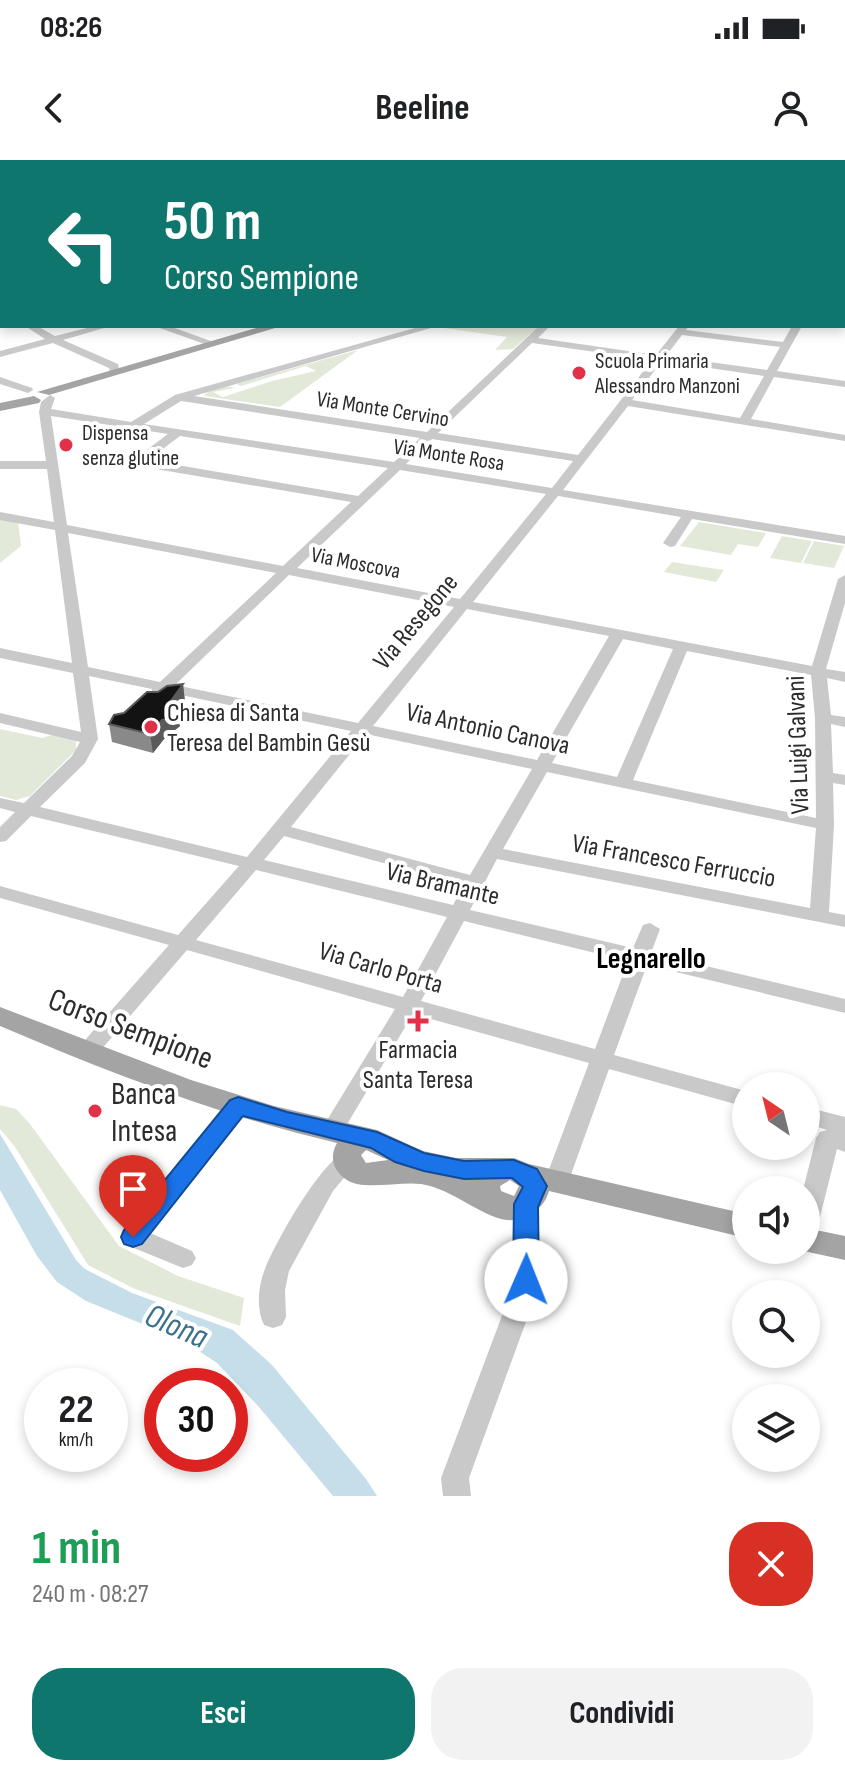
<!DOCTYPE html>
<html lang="it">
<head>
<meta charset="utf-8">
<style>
	body { margin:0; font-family:"Sofia Sans Condensed",sans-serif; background:#f2f2f2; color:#202124; height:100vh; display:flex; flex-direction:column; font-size:30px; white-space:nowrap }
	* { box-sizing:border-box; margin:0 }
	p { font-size:26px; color:#757577 }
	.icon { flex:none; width:44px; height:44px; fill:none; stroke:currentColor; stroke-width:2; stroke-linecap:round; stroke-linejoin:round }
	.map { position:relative; height:1336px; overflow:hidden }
	.sheet { display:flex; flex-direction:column; background:#fff; flex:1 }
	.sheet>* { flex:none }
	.hud { position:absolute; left:0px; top:0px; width:846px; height:168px; box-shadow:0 4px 12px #0003; background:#0f766e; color:#fff; overflow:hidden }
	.needle { width:52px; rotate:325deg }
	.buttons { position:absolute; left:732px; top:912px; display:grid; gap:16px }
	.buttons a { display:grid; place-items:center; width:88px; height:88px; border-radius:50%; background:#fff; box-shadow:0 4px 12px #0003; font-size:40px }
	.speed { position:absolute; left:24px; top:1208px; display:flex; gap:16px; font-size:40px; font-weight:700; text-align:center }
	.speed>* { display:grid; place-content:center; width:104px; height:104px; border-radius:50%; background:#fff; box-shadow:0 4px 12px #0003; line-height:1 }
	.speed small { font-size:20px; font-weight:400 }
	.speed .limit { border:12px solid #d22; background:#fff; color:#111 }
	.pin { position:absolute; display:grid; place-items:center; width:68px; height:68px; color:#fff; margin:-82px -34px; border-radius:50% 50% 50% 0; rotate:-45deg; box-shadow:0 0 8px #0007 }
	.pin .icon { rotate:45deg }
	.me { position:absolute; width:88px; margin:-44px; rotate:1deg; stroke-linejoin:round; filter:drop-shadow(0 0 6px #0008) }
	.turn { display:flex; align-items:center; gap:28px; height:168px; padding:0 32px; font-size:36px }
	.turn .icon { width:104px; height:104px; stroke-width:2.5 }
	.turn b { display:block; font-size:56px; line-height:68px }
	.round { display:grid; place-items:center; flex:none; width:84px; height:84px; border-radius:32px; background:#f2f2f2 }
	.summary { display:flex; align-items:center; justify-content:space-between; height:136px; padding:0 32px }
	h1 { font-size:48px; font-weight:700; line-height:60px; color:#1e9e55 }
	.action { display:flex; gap:16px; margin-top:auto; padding:16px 32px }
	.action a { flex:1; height:92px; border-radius:32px; background:#0f766e; color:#fff; font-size:32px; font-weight:700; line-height:92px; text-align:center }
	.action a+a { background:#f2f2f2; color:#202124 }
	.status { display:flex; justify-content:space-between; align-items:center; height:56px; padding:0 40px; background:#fff; direction:ltr }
	.status svg { height:22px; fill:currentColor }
	header { display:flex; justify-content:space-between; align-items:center; height:104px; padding:0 32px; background:#fff; font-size:36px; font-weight:700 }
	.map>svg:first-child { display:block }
	.green { fill:#e3e9d9 }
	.water { fill:#c5dee9 }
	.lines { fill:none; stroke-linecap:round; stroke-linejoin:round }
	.minor { fill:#c9c9c9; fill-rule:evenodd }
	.major { fill:#a4a4a4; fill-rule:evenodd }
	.highway { fill:#939393; fill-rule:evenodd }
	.wall { fill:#898989 }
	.shaded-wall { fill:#5a5a5a }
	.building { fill:#131313; stroke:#5a5a5a; stroke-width:2 }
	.route { fill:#1a73e8; stroke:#114b97; stroke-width:2 }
	.poi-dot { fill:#e13048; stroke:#fff; stroke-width:3 }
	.labels { text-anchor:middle; stroke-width:8; stroke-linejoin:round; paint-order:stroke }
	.far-poi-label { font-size:22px; fill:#2c2c2c; stroke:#fff; text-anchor:start }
	.far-street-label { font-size:22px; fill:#2c2c2c; stroke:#fff }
	.street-label { font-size:26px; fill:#2c2c2c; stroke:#fff }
	.poi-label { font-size:26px; fill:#2c2c2c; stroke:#fff; text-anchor:start }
	.quarter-label { font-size:30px; font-weight:bold; fill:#000; stroke:#fff }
	.near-street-label { font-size:32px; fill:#2c2c2c; stroke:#fff }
	.near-poi-label { font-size:32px; fill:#2c2c2c; stroke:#fff; text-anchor:start }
	.near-water-label { font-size:34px; font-style:italic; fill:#3c718b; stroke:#fff }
</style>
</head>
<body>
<div class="status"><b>08:26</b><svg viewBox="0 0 49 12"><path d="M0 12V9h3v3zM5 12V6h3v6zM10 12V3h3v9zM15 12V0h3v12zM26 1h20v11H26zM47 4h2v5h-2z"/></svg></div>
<header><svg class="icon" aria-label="back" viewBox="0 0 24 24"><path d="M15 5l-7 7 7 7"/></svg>Beeline<svg class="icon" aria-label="person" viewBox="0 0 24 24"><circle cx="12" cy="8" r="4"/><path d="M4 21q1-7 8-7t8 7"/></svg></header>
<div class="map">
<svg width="845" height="1336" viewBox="0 0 845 1336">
	<rect width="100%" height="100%" fill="#fff"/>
	<path class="green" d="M442 166H539L513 189 495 190 507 177 437 167Z
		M358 190 280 247 204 236C209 229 226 224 234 228L213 232 223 237 272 221 316 211 306 206 241 226 236 224Z
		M0 359 18 362 21 386 0 403Z
		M699 362 766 373 758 387 738 384 731 395 680 386Z
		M782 376 812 381 801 403 770 398Z
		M814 381 844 386 834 408 803 403Z
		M672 402 724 410 716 422 664 412Z
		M0 569 42 578 52 575 76 581V590L30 636 16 640 0 636Z
		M0 945 16 949 30 964 119 1086 178 1116 244 1138 240 1166 135 1129 88 1105 15 987 0 969Z"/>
	<path class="water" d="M0 974 76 1100 85 1109 132 1133 233 1170 272 1205 366 1319 377 1336H333L259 1247 217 1203 182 1180 86 1141 57 1122 37 1096 0 1030Z"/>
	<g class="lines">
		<path class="minor" d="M580 0H607L611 2H584Z
			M844 81H845V87H844Z
			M0 97H2V103H0Z
			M844 132H845V138H844Z
			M0 149H2V155H0Z
			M844 160H845V166H844Z
			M25 166H37L55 176 95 166H111L63 180 118 204 120 213 111 215 109 208 53 183 0 197V191L45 179Z
			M154 166H169L219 184 210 186Z
			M422 166H438L194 236 427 272 539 166H550L538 178 656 195 679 166H689L686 170 783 182 792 166H802L777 211 845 221V227L774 217 751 259 845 275V281L628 246 563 330 845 376V384L692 359 675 386 670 387 663 383 681 357 558 336 473 442 812 506 838 419 845 415V443L826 509 845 512V522L827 518 831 555 845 557V567L831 564 833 613 845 615V625L833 623 834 665 829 752 845 755V767L497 699 470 750 633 788 643 765 650 763 660 769 651 793 845 839V853L647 805 614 895 746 931V947L609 909 569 1020 565 1027 557 1029 549 1027 545 1020 589 903 413 854 340 976 332 979 324 976 321 970 395 849 187 790 94 898 86 901 78 898 75 893 78 888 169 785 0 738V726L178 775 239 706 31 656 6 681 0 682V667L15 652 0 648V638L24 643 72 596 80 582 0 563V553L81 572 73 513 0 498V488L72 503 55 370 0 360V352L54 362 47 309H0V301H46L39 252 41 242 50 235 55 238 51 249 131 262 175 235ZM682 175 780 187 767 210 666 196ZM532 183 652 200 578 295 438 273ZM662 201 764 216 740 258 632 240ZM181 241 420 278 394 302 144 264ZM51 256 168 274 136 298 134 301 138 306 351 342 283 406 67 365ZM180 276 388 308 358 336 148 300ZM432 279 573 301 552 328 406 304ZM400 310 546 334 460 439 297 408ZM68 373 276 413 160 522 88 507ZM289 415 454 447 358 563 175 525ZM467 449 609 476 537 600 373 566ZM623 479 673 489 617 617 552 603ZM687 491 811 515 815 558 816 658 633 620ZM89 516 152 529V535L158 537 167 532 351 571 247 697 40 647 85 603 98 579ZM366 574 532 609 470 715 291 667ZM547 612 816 668 810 748 503 689ZM284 676 464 725 453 745 264 700ZM256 710 447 757 403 837 196 780ZM464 761 628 801 595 889 421 841Z
			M0 217 32 228 33 230 28 233 0 224Z
			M238 938 246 940 249 946 246 952 150 1073 192 1091 196 1098 192 1105 183 1108 124 1084 121 1077 124 1070 230 940Z
			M806 947 845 957V992L837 989 818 1065 815 1072 806 1075V1030H803L816 978 820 972 827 970 806 963Z
			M347 991 355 994 359 1000 333 1031 289 1111 285 1130 286 1157 282 1165 273 1168 264 1165C256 1149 258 1126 265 1109 275 1083 322 999 347 991Z
			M526 1034 535 1037 538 1044 540 1112 535 1137 469 1318 471 1336H443L441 1318 509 1137 514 1112V1044L517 1037Z"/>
		<path class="major" d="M834 0H845V2H833Z
			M263 166H282L49 235 37 232Z
			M34 236 41 240 39 243 0 251V243Z
			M0 847 191 920 274 946 377 970 423 991 456 998H514L529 1004 746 1054V1078L549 1031C544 1049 526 1062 507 1060 481 1057 453 1029 421 1024 400 1021 363 1031 347 1020 333 1011 329 997 337 983 221 956 110 913 0 866ZM366 990 388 1000 366 1003 361 995ZM510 1020 519 1026 514 1036 501 1031 500 1026Z
			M806 1068 845 1076V1100L799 1090H806Z"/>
		<path class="highway" d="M844 27H845V34H844Z
			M844 52H845V58H844Z
			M0 71H2V79H0Z"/>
	</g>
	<path class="wall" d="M755 0H792L790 2Z
		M183 524 185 542 179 551 180 566 175 570 176 577 164 579 153 593 112 582 109 564 124 553 158 532Z"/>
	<path class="shaded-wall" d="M183 524 185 542 179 551 180 566 175 570 176 577 164 579 153 593 150 574 168 545Z"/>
	<path class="building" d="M699 0H736L734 2H697Z
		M183 524 168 545 178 547 169 554 174 559 162 560 150 574 109 564 114 555 124 553 147 532H158L167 526Z"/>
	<path class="route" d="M238 937 287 952 377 972 424 993 464 1001 514 1000 537 1009 547 1026 538 1047 539 1120 535 1127 526 1130 517 1127 513 1120 514 1044 523 1027 512 1018 464 1019 424 1011 395 1002 371 988 243 956 142 1084 133 1087 124 1084 121 1077 124 1070 230 940Z"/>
	<g class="poi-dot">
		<circle cx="579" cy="213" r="8"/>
		<circle cx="66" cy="285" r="8"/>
		<circle cx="151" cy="567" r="8"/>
		<path d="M414 849h8v8h8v8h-8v8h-8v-8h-8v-8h8z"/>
		<circle cx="95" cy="951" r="8"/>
	</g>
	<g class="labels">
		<g class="far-poi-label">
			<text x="595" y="208">Scuola Primaria<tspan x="595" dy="25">Alessandro Manzoni</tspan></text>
			<text x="82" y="280">Dispensa<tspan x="82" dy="25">senza glutine</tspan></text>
		</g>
		<g class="far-street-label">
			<text transform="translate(383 248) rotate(9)" y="8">Via Monte Cervino</text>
			<text transform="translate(449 294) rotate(9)" y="8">Via Monte Rosa</text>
			<text transform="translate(356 402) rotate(11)" y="8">Via Moscova</text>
		</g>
		<g class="street-label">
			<text transform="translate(415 461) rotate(-50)" y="9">Via Resegone</text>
			<text transform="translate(488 568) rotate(12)" y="9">Via Antonio Canova</text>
			<text transform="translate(797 585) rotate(-92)" y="9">Via Luigi Galvani</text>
			<text transform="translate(674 700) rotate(10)" y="9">Via Francesco Ferruccio</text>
			<text transform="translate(443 723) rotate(13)" y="9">Via Bramante</text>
			<text transform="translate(381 807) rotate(16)" y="9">Via Carlo Porta</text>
		</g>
		<g class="poi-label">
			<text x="167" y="561">Chiesa di Santa<tspan x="167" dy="30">Teresa del Bambin Gesù</tspan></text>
			<text x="418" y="898" text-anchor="middle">Farmacia<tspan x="418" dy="30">Santa Teresa</tspan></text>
		</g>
		<g class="quarter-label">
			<text x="651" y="808">Legnarello</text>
		</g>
		<g class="near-street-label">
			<text transform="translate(131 868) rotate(21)" y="11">Corso Sempione</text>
		</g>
		<g class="near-poi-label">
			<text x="111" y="944">Banca<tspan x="111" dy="37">Intesa</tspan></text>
		</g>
		<g class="near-water-label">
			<text transform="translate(177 1165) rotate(23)" y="12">Olona</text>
		</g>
	</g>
</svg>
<div class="buttons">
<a><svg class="needle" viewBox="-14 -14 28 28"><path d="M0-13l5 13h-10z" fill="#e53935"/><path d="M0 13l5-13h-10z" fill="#757577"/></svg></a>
<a><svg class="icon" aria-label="sound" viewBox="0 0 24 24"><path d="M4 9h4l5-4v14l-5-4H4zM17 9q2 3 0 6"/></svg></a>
<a><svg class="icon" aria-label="search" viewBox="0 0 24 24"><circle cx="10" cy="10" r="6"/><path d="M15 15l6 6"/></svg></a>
<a><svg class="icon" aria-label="layers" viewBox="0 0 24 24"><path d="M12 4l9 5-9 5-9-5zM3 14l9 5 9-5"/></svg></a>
</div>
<div class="speed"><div>22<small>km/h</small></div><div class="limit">30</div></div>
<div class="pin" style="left:133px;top:1077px;background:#d93025"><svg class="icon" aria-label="arrive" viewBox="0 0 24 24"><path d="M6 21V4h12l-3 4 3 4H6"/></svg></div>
<svg class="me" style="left:526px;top:1120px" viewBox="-20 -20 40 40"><circle r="19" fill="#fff"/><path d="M0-13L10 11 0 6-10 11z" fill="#1a73e8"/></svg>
<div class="hud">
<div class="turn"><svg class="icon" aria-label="left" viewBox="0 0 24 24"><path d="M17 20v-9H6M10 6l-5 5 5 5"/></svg><div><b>50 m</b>Corso Sempione</div></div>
</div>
</div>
<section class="sheet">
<div class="summary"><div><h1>1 min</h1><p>240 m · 08:27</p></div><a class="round" style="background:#d93025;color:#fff"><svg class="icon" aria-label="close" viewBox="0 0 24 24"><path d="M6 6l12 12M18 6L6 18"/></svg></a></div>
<div class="action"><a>Esci</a><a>Condividi</a></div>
</section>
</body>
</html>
